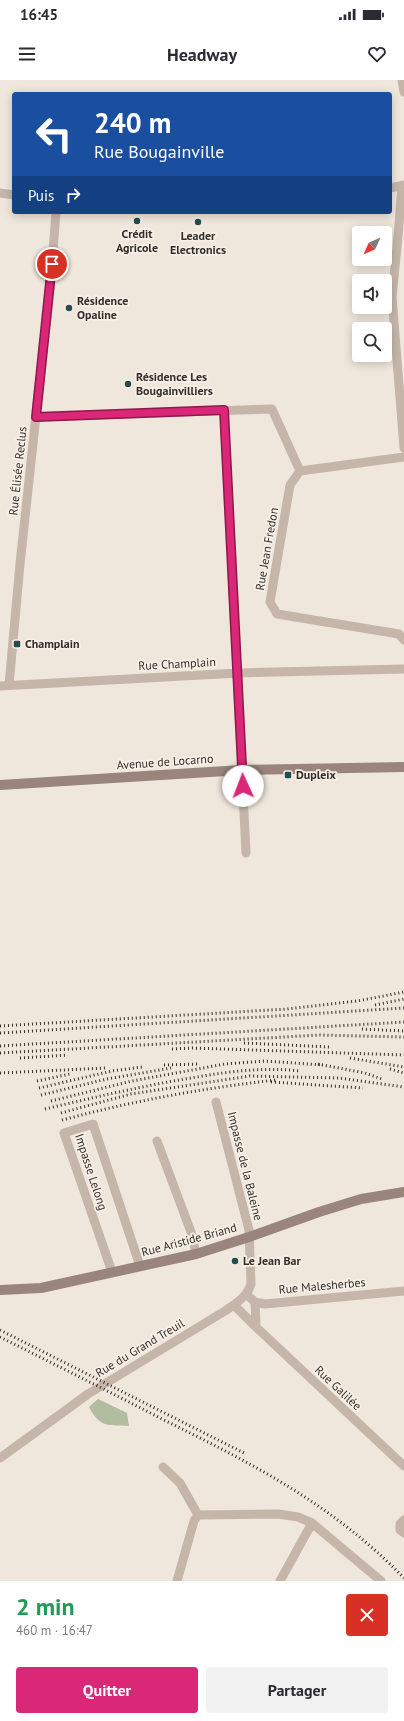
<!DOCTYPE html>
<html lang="fr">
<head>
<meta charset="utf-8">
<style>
	body { margin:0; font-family:"PT Sans",sans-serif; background:#f2f2f3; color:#2b2b33; height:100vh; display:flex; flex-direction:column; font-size:15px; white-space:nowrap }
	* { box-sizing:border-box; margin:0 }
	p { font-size:13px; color:#7c7c81 }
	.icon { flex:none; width:22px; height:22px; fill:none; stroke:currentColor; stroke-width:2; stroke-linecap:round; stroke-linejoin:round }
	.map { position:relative; height:1501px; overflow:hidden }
	.drawer { display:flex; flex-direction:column; background:#fff; flex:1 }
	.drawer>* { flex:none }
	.hud { position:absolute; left:12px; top:12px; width:380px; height:122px; border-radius:4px; box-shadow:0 2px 10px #0003; background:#1a4fa0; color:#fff; overflow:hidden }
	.needle { width:26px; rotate:225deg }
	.controls { position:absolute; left:352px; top:146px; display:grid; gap:8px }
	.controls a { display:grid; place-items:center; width:40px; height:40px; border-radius:4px; background:#fff; box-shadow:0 2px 10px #0003; font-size:20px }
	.pin { position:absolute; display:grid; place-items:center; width:34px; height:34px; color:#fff; margin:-17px; border:2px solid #fff; border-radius:50%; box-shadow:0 1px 4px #0007 }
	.me { position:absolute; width:44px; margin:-22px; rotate:358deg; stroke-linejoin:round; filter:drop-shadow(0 0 3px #0008) }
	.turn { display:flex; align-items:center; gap:14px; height:84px; padding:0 16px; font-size:18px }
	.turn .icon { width:52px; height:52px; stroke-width:2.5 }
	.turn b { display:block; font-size:28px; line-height:34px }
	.then { display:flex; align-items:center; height:38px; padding:0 16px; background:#0003; gap:8px; font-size:15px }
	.round { display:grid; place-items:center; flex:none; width:42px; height:42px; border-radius:4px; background:#f2f2f3 }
	.summary { display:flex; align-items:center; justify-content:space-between; height:68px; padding:0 16px }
	h1 { font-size:24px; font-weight:800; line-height:30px; color:#1e9e55 }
	.cta { display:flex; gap:8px; margin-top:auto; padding:8px 16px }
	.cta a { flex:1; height:46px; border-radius:4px; background:#db2777; color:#fff; font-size:16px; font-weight:800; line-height:46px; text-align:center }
	.cta a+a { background:#f2f2f3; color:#2b2b33 }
	.status { display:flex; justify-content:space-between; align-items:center; height:28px; padding:0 20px; background:#fff; direction:ltr }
	.status svg { height:11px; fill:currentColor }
	header { display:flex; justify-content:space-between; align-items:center; height:52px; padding:0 16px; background:#fff; font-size:18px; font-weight:800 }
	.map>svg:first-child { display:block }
	.green { fill:#b2bc9e }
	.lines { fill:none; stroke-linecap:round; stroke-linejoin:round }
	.street { stroke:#c5b6a9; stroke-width:9 }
	.secondary { stroke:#99857b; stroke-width:10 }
	.rail { stroke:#332c28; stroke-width:3; stroke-dasharray:1 3; stroke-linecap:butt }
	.route-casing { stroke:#8e194d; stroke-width:10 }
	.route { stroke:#db2777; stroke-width:7 }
	.poi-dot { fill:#234d50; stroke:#f7f0e7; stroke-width:1.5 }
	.labels { text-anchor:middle; stroke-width:3.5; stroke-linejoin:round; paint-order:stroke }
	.poi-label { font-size:12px; font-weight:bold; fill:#332c28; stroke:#f7f0e7; text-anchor:start }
	.street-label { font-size:12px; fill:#332c28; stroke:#f7f0e7 }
</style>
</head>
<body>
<div class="status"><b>16:45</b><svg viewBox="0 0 49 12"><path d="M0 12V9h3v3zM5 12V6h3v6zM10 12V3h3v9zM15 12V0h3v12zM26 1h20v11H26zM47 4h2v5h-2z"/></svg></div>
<header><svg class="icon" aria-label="menu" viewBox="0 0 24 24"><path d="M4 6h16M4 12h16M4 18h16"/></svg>Headway<svg class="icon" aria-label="heart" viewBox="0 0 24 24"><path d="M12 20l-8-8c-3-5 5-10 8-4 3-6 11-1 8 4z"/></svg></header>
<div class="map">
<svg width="404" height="1501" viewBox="0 0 404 1501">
	<rect width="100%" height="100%" fill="#efe6dc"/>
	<path class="green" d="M98 1319 127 1333 129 1346C108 1345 100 1348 89 1327Z"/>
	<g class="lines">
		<path class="street" d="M402 0 404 12
			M402 106 398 157 392 217 404 368
			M390 108 404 105
			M0 113 14 115
			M224 330 246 773
			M36 337 272 329 300 391
			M300 391 290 405 270 522 277 534 399 554 404 560
			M300 391 404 377
			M9 605 20 484 51 197 56 132
			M0 606 238 593 404 589
			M157 1061 191 1152 196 1174
			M112 1192 64 1053 93 1044 140 1186
			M246 1214 255 1222 265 1224 404 1211
			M255 1222 256 1247
			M234 1225 256 1247 404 1386
			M0 1378 88 1314 225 1231C235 1224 247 1217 251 1204L249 1150 216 1022
			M163 1387 180 1403 198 1435
			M404 1440 400 1444V1450L404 1453
			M177 1501 194 1441 198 1435 278 1434 298 1437 312 1443 381 1501
			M280 1501 312 1443"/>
		<path class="secondary" d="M0 705 242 690 404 687
			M0 1210 41 1208 196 1174 249 1157 319 1132 361 1119 404 1112"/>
		<path class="rail" d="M375 925 404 919
			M0 946 287 929 357 921 404 912
			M362 949 404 951
			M0 953 404 928
			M244 963 330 967
			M0 966 404 942
			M172 969 192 968 404 975
			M0 973 319 955 404 957
			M20 978 68 975
			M350 978 404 987
			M318 984 365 993 382 999
			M164 985 198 984
			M390 989 404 993
			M0 993 106 988
			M37 1001 70 994
			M271 1002 363 1008
			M39 1008 112 991 142 987
			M41 1015 107 999 171 988
			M51 1021 132 1001 225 984 265 981 323 985
			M45 1029C96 1017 146 1005 197 997 232 991 265 987 300 991
			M61 1033 131 1014 250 996 339 998 404 1007
			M62 1040C133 1021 203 1008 276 1000
			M0 1250 246 1374
			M0 1257C54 1284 108 1311 162 1339 253 1384 332 1424 404 1498"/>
	</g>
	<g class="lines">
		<g class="route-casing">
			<path id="route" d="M52 184 36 337 224 330 243 706"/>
		</g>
		<use href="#route" class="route"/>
	</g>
	<g class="poi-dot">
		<circle cx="137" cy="141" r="4"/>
		<circle cx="198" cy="142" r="4"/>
		<circle cx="69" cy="228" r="4"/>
		<circle cx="128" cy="304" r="4"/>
		<rect x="13" y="560" width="8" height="8" rx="2"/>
		<rect x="284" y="691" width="8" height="8" rx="2"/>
		<circle cx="235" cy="1181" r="4"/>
	</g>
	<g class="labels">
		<g class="poi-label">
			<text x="137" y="158" text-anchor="middle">Crédit<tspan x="137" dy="14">Agricole</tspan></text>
			<text x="198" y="160" text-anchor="middle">Leader<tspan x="198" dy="14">Electronics</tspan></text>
			<text x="77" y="225">Résidence<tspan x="77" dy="14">Opaline</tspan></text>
			<text x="136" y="301">Résidence Les<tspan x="136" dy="14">Bougainvilliers</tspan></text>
			<text x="25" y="568">Champlain</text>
			<text x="296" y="699">Dupleix</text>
			<text x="243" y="1185">Le Jean Bar</text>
		</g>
		<g class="street-label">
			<text transform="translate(18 391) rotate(-84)" y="4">Rue Élisée Reclus</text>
			<text transform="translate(267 469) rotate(-80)" y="4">Rue Jean Fredon</text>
			<text transform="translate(177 584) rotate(-3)" y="4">Rue Champlain</text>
			<text transform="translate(165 682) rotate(-4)" y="4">Avenue de Locarno</text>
			<text transform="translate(245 1086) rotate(76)" y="4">Impasse de la Baleine</text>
			<text transform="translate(91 1092) rotate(72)" y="4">Impasse Lelong</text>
			<text transform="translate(189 1160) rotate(-15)" y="4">Rue Aristide Briand</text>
			<text transform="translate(322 1206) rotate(-5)" y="4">Rue Malesherbes</text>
			<text transform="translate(140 1268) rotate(-31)" y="4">Rue du Grand Treuil</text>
			<text transform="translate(338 1308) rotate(43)" y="4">Rue Galilée</text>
		</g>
	</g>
</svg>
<div class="controls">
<a><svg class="needle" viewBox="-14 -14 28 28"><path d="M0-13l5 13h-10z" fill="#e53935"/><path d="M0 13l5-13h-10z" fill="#7c7c81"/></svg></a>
<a><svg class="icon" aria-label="sound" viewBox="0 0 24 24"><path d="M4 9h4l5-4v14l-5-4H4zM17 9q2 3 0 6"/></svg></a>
<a><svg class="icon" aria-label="search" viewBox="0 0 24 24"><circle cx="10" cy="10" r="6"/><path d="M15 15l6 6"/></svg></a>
</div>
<div class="pin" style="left:52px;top:184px;background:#d93025"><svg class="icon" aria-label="arrive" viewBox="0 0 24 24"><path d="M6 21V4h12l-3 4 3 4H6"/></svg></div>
<svg class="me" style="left:243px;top:706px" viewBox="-20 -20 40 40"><circle r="19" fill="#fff"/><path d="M0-13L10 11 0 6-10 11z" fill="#db2777"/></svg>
<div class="hud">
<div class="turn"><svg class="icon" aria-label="left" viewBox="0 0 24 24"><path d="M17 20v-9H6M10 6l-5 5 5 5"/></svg><div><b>240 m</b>Rue Bougainville</div></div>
<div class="then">Puis<svg class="icon" aria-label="right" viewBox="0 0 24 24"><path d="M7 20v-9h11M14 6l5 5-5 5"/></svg></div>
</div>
</div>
<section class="drawer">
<div class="summary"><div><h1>2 min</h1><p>460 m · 16:47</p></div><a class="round" style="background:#d93025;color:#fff"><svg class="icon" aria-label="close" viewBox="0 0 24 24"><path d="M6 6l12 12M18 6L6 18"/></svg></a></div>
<div class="cta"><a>Quitter</a><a>Partager</a></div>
</section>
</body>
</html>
